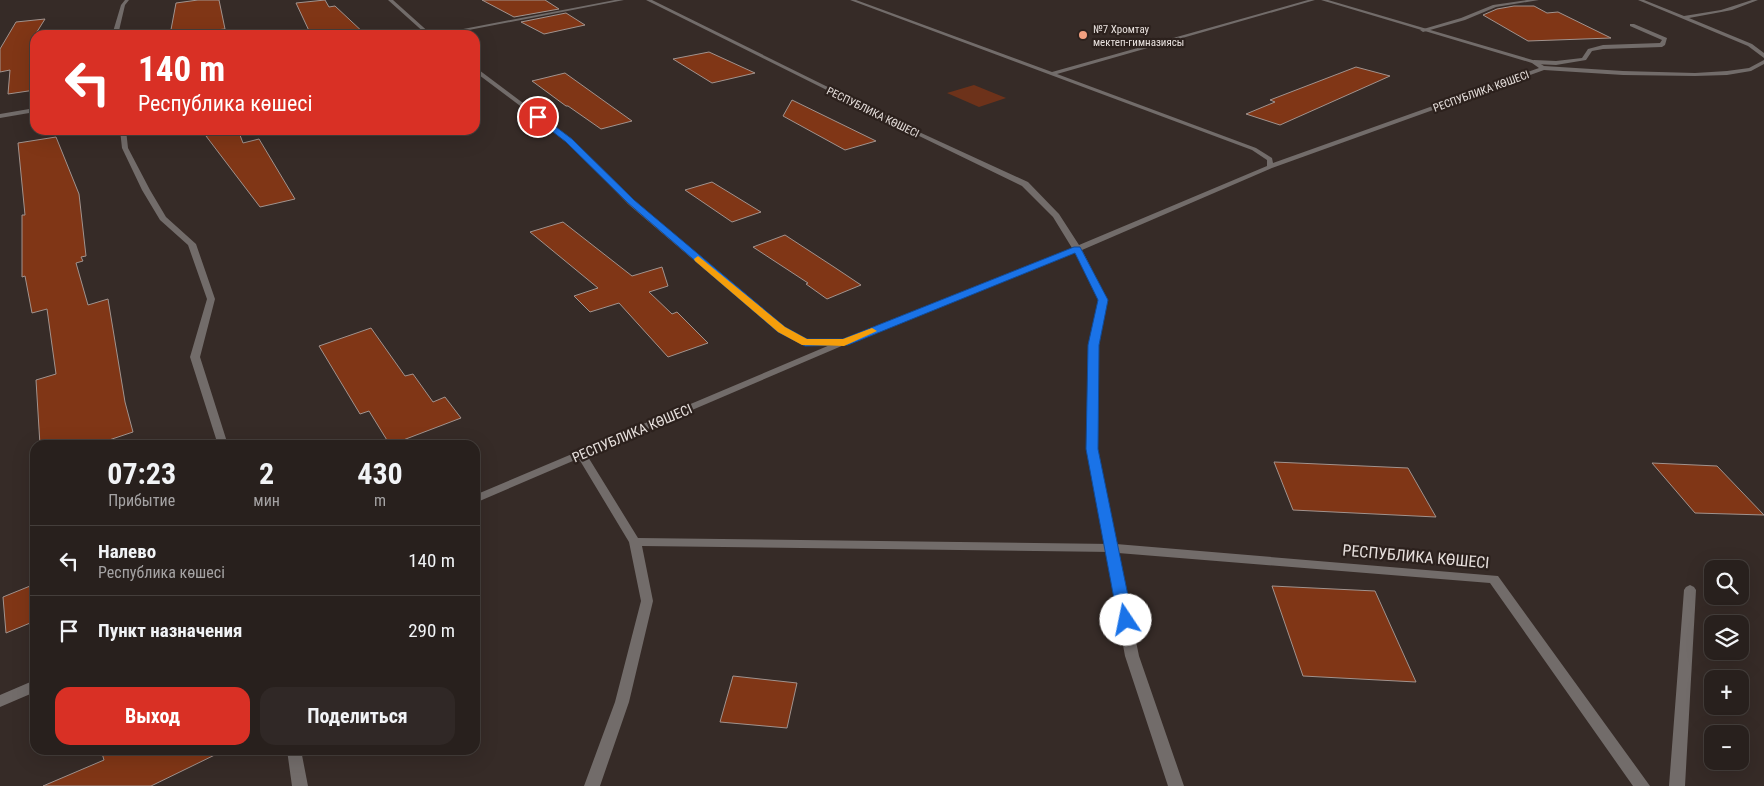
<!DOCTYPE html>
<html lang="ru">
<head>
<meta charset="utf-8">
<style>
	body { margin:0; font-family:"Roboto Condensed",sans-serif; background:#302826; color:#f1f3f6; height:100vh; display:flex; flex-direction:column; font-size:19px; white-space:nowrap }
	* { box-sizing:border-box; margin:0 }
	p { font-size:16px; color:#a5a3a4 }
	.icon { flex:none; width:28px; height:28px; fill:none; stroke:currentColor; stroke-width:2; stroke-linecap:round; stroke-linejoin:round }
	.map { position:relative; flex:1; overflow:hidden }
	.details { position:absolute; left:30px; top:440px; width:450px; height:315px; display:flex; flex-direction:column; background:#28201d; border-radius:15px; box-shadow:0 5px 20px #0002,0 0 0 1px #443e3b }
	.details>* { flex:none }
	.hud { position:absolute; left:30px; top:30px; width:450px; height:105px; border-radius:15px; box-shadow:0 5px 20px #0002,0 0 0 1px #443e3b; background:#d93025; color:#fff; overflow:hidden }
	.tools { position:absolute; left:1704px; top:560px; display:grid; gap:10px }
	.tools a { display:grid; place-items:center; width:45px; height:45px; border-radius:10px; background:#28201d; box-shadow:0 5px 20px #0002,0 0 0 1px #443e3b; font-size:25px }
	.pin { position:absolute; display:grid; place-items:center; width:42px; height:42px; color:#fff; margin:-21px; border:2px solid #fff; border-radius:50%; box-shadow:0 1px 5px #0007 }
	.me { position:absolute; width:55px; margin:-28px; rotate:349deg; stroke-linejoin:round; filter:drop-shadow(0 0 4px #0008) }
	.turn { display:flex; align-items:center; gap:18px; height:105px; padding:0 25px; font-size:22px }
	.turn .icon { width:65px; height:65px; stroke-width:2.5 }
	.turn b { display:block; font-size:35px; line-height:42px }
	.eta { display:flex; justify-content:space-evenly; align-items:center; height:85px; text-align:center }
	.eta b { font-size:30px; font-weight:700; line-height:35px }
	.button { display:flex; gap:10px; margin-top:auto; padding:10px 25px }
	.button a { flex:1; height:58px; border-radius:15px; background:#d93025; color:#fff; font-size:20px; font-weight:700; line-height:58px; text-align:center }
	.button a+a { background:#302826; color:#f1f3f6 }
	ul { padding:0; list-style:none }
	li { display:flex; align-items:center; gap:15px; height:70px; padding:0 25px; border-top:1px solid #443e3b }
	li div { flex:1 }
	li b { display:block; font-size:19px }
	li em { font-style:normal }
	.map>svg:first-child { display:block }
	.green { fill:#6d321a }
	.building { fill:#803616; stroke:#a1938e }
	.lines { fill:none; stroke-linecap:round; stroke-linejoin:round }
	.service { fill:#726c6a; fill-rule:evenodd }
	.minor { fill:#726c6a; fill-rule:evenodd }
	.route { fill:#1a73e8; stroke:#114b97 }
	.slow { fill:#f59e0b }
	.poi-dot { fill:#f2a080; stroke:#2c211d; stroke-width:2 }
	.labels { text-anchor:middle; stroke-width:4.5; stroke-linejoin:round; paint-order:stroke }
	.far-poi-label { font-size:11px; fill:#e7e0dd; stroke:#2c211d; text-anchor:start }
	.far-street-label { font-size:11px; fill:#e7e0dd; stroke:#2c211d }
	.street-label { font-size:14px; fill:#e7e0dd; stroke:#2c211d }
	.near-street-label { font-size:16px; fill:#e7e0dd; stroke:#2c211d }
</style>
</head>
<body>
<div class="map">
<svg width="1764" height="786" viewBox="0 0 1764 786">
	<rect width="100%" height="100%" fill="#362b27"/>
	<path class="green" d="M974 85 1006 98 979 107 947 93Z"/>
	<path class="building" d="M198 0H219L225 29 170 35 176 3Z
		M325 0 329 7 335 6 366 35H311L296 3Z
		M482 0H545L559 9 514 17Z
		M1514 6H1534L1547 13 1558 12 1611 38 1528 41 1483 15 1497 9Z
		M566 13 585 25 544 34 521 22Z
		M45 19 35 35V90L8 94 10 70 0 72V49L16 22Z
		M709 52 755 73 712 83 673 59Z
		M1356 67 1390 76 1280 125 1246 114 1275 102 1270 100Z
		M565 73 632 121 601 129 568 106H566L532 81Z
		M792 100 876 141 845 150 783 116Z
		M238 130 243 143 259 139 295 199 260 207 206 136Z
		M56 137 79 194 86 256 81 257 83 261 76 263 88 305 108 299 125 402 133 432 94 445H40L36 380 56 374 47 309 32 313 25 276 22 277V215H25L18 143Z
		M712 182 761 212 732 222 685 190Z
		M563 222 632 276 662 267 668 286 649 292 672 314 677 312 708 343 668 357 619 303 590 312 574 296 598 288 530 232Z
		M785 235 834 267 861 285 827 299 806 284 808 283 753 247Z
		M371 328 405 376 413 374 433 402 445 397 461 418 390 445 369 411 360 414 319 346Z
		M1274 462 1408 468 1436 517 1293 510Z
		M1652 463 1717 466 1764 515 1695 513Z
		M35 584V621L6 633 3 597Z
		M1272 586 1375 591 1416 682 1303 676Z
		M733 676 797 683 787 728 720 722Z
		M101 750H225L151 786H43L104 760Z"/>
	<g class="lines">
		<path class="service" d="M1527 0H1539L1496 7 1465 20 1423 32 1420 30 1461 18 1493 5Z
			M1630 24H1634L1667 38 1665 45 1662 47 1603 49 1592 51 1586 60 1556 65 1534 64 1531 62 1534 60 1556 61 1582 58 1588 49 1603 45 1660 43 1662 40 1630 26Z
			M581 450 585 452 638 538 1112 544 1116 545 1118 548 1116 551 1112 552 642 546 653 601 629 702 600 786H584L615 702 641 601 629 542 576 454Z
			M1690 585 1694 587 1696 590 1685 786H1669L1684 590 1686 587Z
			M287 750H301L308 786H292Z"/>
		<path class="minor" d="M125 0H129L125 5 118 35H112L121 5Z
			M388 0H393L432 35 615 0H624L443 35H427Z
			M646 0H652L919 132 1028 182 1059 214 1079 245 1267 166V160L1252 150 850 0H856L1052 72 1308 0H1315L1057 74 1256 148 1272 158 1273 163 1539 68 1532 63 1321 0H1328L1536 61 1544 66 1623 71 1695 73 1727 71 1749 68 1764 60V64L1751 71 1727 75 1695 76 1623 75 1544 70 1272 168 1082 250 1107 299 1099 345 1097 449 1116 544 1498 576 1650 786H1633L1490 583 1118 553 1139 656 1184 786H1168L1125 656 1087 449 1089 345 1099 299 1075 253 844 345 475 503V495L830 345H805L778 332 628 204 567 141 475 72V67L571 139 634 200 784 328 807 339H843L1072 248 1053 217 1022 186 915 134Z
			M1638 0H1644L1684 16 1721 10 1752 0H1758L1732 10 1689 18 1752 44 1764 53V58L1748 46Z
			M35 108V112L0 118V114Z
			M120 130H126L128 148 150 190 166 217 196 244 215 299 200 357 228 445H218L190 357 207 299 188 245 160 220 142 190 122 148Z
			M35 680V692L0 707V695Z"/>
	</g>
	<path class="route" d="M535 115H540L572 139 634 200 785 327 807 339H843L1074 247H1080L1108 300 1099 345 1098 449 1133 620 1131 624 1126 626 1120 624 1118 620 1086 449 1088 345 1098 300 1075 253 848 345 805 346 778 332 628 203 566 142 535 118Z"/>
	<path class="slow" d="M698 256 785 327 807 339H843L872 328 877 331 844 346 802 345 778 332 695 261 694 259Z"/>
	<circle class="poi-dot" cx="1083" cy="35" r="5"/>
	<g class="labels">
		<g class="far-poi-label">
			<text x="1093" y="33">№7 Хромтау<tspan x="1093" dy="13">мектеп-гимназиясы</tspan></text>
		</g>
		<g class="far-street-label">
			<text transform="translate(1481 91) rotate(-20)" y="4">РЕСПУБЛИКА КӨШЕСІ</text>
			<text transform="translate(873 112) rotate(26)" y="4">РЕСПУБЛИКА КӨШЕСІ</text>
		</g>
		<g class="street-label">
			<text transform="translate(632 433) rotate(-23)" y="5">РЕСПУБЛИКА КӨШЕСІ</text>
		</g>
		<g class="near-street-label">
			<text transform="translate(1416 556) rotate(5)" y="6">РЕСПУБЛИКА КӨШЕСІ</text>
		</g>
	</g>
</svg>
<div class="tools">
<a><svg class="icon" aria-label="search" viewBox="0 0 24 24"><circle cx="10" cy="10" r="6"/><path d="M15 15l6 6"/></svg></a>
<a><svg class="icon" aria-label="layers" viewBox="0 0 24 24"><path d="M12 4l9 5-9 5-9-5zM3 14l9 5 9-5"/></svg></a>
<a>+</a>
<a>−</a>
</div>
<div class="pin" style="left:538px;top:117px;background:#d93025"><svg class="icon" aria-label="arrive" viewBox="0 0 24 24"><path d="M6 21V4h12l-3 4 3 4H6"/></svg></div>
<svg class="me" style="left:1126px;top:620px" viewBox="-20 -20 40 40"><circle r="19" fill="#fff"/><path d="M0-13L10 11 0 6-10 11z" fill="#1a73e8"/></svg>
<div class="hud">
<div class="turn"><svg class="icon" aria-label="left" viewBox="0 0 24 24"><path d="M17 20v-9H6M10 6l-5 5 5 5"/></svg><div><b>140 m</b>Республика көшесі</div></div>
</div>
<section class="details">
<div class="eta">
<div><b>07:23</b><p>Прибытие</p></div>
<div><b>2</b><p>мин</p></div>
<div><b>430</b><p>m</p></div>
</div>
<ul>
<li><svg class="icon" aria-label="left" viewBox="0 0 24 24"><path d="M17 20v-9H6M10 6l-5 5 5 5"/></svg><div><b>Налево</b><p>Республика көшесі</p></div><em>140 m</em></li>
<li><svg class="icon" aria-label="arrive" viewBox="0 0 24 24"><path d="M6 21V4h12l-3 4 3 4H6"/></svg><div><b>Пункт назначения</b></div><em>290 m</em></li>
</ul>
<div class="button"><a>Выход</a><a>Поделиться</a></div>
</section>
</div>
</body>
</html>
